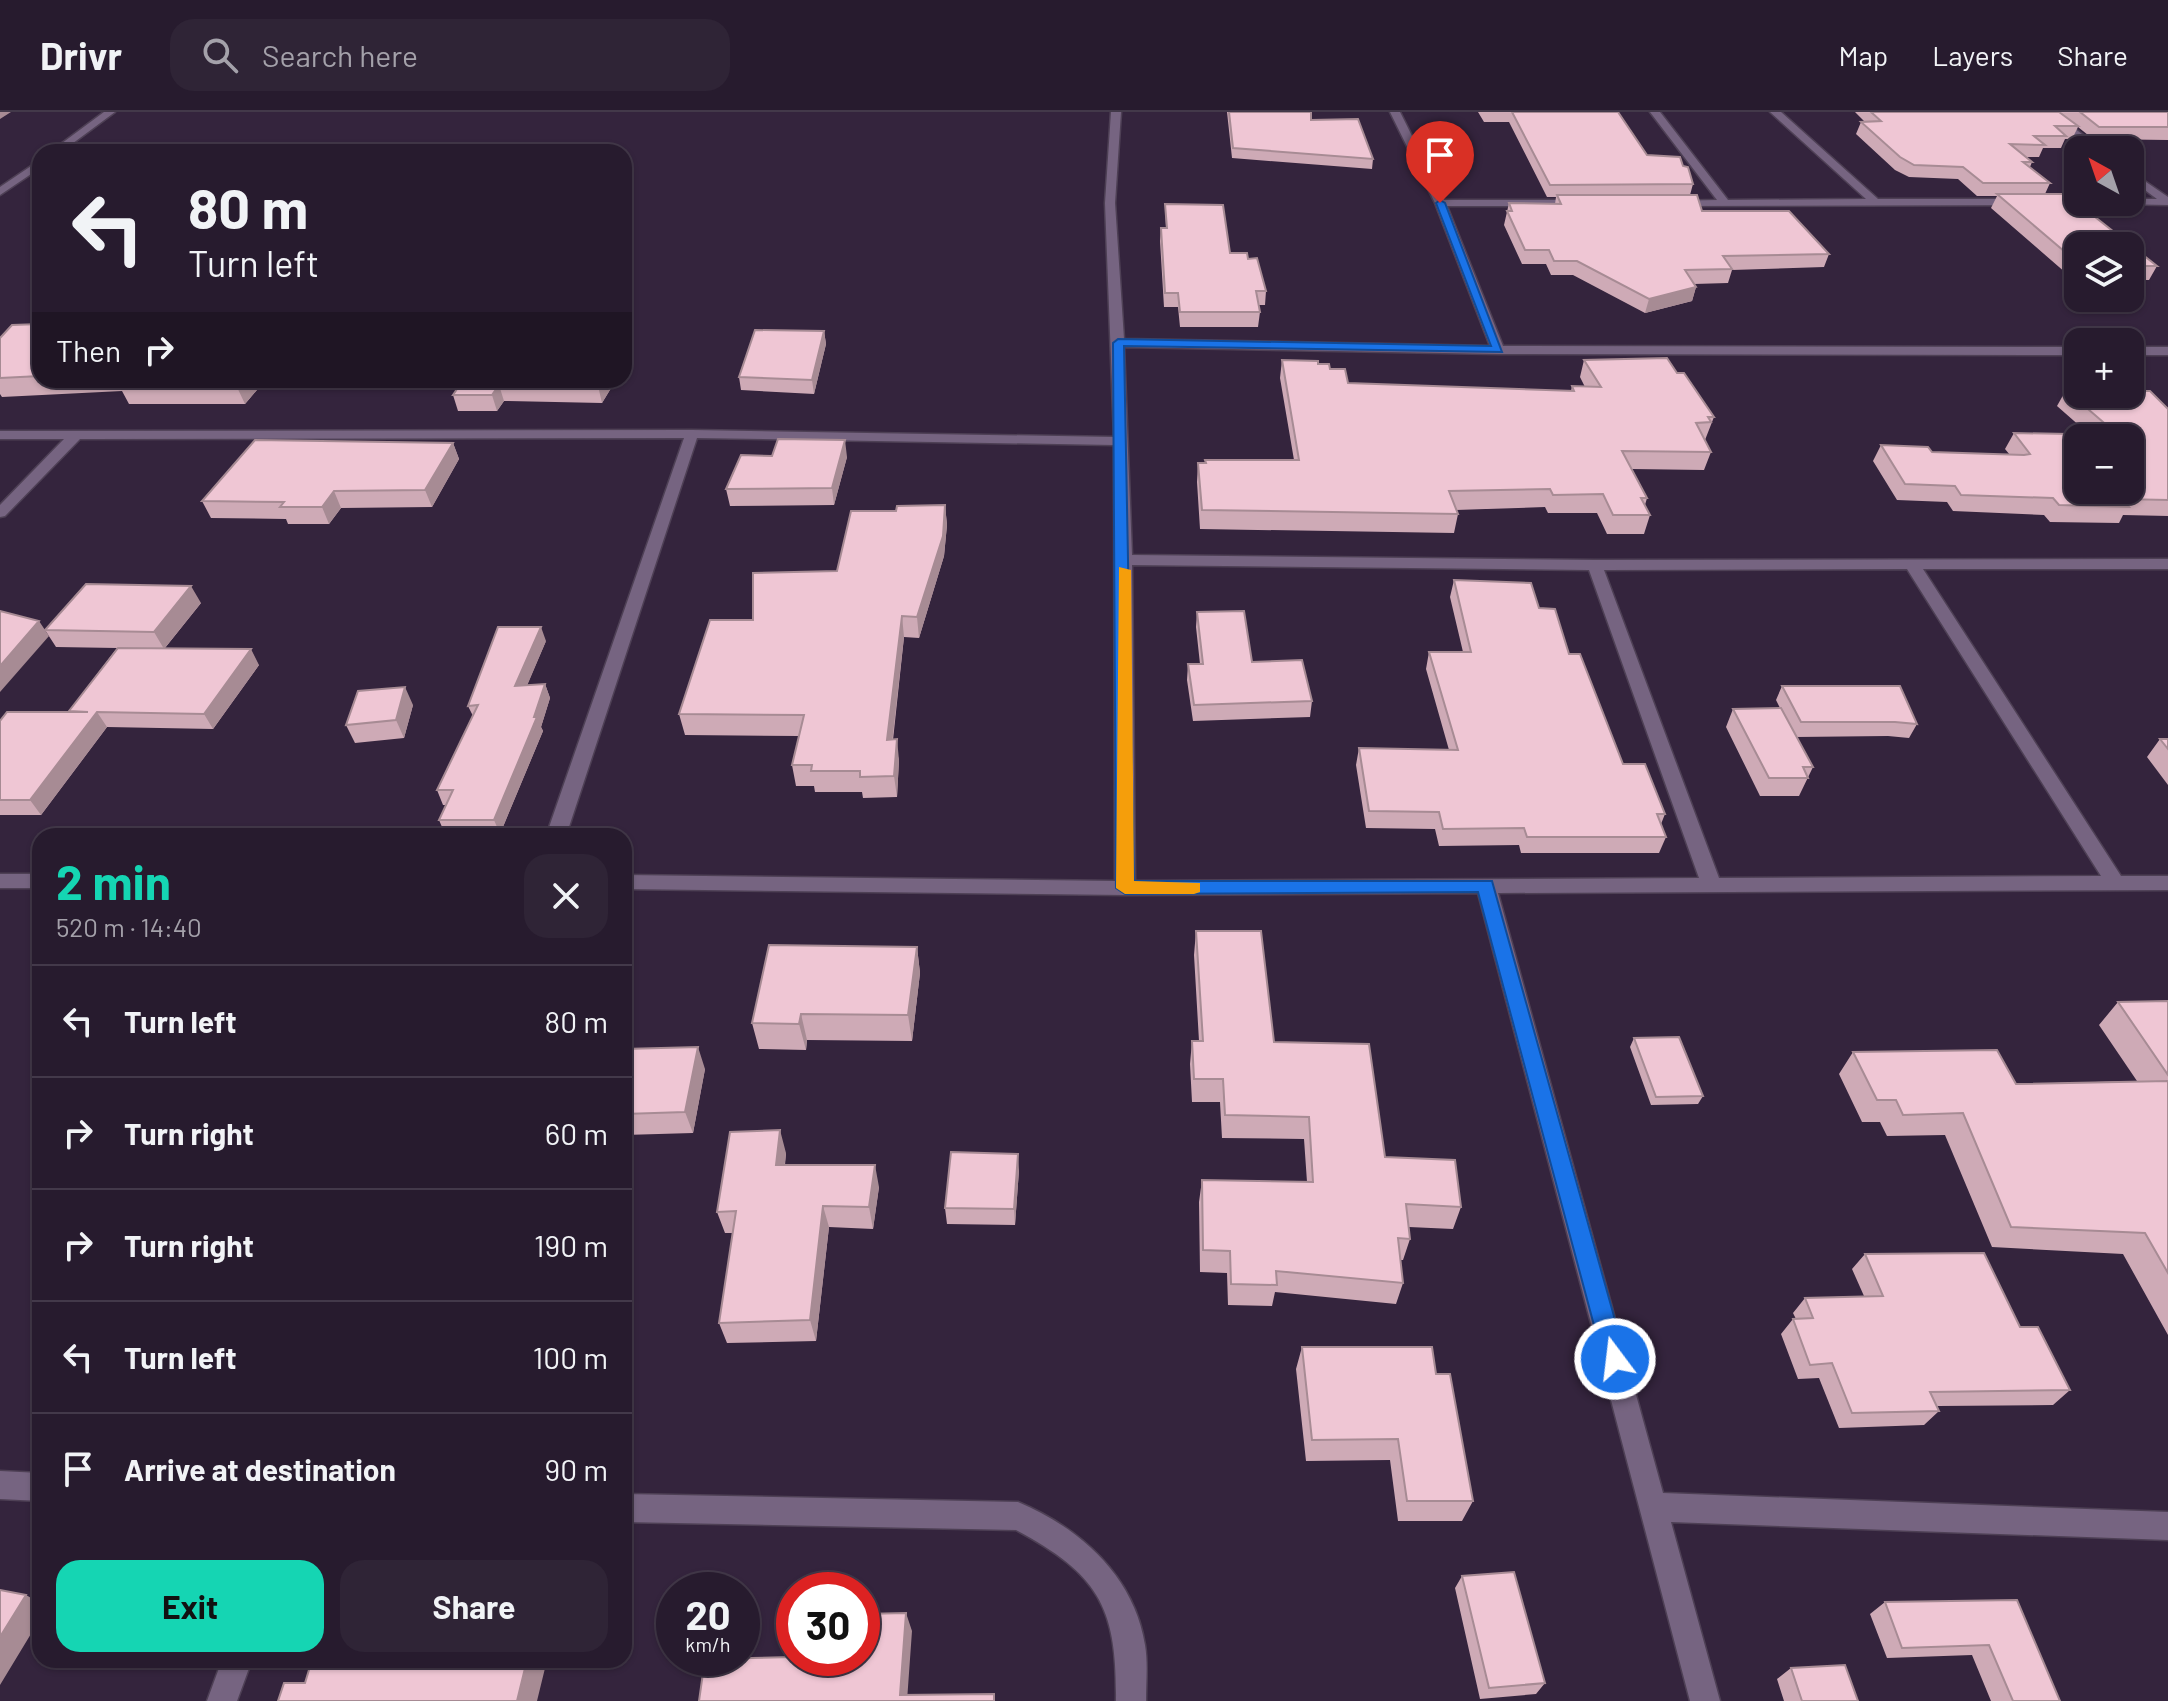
<!DOCTYPE html>
<html lang="en">
<head>
<meta charset="utf-8">
<style>
	body { margin:0; font-family:Barlow,sans-serif; background:#2f2436; color:#f1f3f6; height:100vh; display:flex; flex-direction:column; font-size:30px; white-space:nowrap }
	* { box-sizing:border-box; margin:0 }
	p { font-size:26px; color:#a4a1aa }
	.icon { flex:none; width:44px; height:44px; fill:none; stroke:currentColor; stroke-width:2; stroke-linecap:round; stroke-linejoin:round }
	.map { position:relative; flex:1; overflow:hidden }
	.side { position:absolute; left:32px; top:716px; width:600px; height:840px; display:flex; flex-direction:column; background:#271b2e; border-radius:24px; box-shadow:0 2px 6px #0004,0 0 0 2px #43394a }
	.side>* { flex:none }
	.top-card { position:absolute; left:32px; top:32px; width:600px; height:244px; border-radius:24px; box-shadow:0 2px 6px #0004,0 0 0 2px #43394a; background:#271b2e; color:#f1f3f6; overflow:hidden }
	.needle { width:52px; rotate:320deg }
	.controls { position:absolute; left:2064px; top:24px; display:grid; gap:16px }
	.controls a { display:grid; place-items:center; width:80px; height:80px; border-radius:16px; background:#271b2e; box-shadow:0 2px 6px #0004,0 0 0 2px #43394a; font-size:40px }
	.speed { position:absolute; left:656px; top:1460px; display:flex; gap:16px; font-size:40px; font-weight:700; text-align:center }
	.speed>* { display:grid; place-content:center; width:104px; height:104px; border-radius:50%; background:#271b2e; box-shadow:0 2px 6px #0004,0 0 0 2px #43394a; line-height:1 }
	.speed small { font-size:20px; font-weight:400 }
	.speed .limit { border:12px solid #d22; background:#fff; color:#111 }
	.pin { position:absolute; display:grid; place-items:center; width:68px; height:68px; color:#fff; margin:-82px -34px; border-radius:50% 50% 50% 0; rotate:-45deg; box-shadow:0 0 8px #0007 }
	.pin .icon { rotate:45deg }
	.me { position:absolute; width:88px; margin:-44px; rotate:345deg; stroke-linejoin:round; filter:drop-shadow(0 0 6px #0008) }
	.turn { display:flex; align-items:center; gap:28px; height:168px; padding:0 24px; font-size:36px }
	.turn .icon { width:104px; height:104px; stroke-width:2.5 }
	.turn b { display:block; font-size:56px; line-height:68px }
	.then { display:flex; align-items:center; height:76px; padding:0 24px; background:#0003; gap:16px; font-size:30px }
	.round { display:grid; place-items:center; flex:none; width:84px; height:84px; border-radius:24px; background:#2f2436 }
	.head { display:flex; align-items:center; justify-content:space-between; height:136px; padding:0 24px }
	h1 { font-size:48px; font-weight:700; line-height:60px; color:#15d5b3 }
	.action { display:flex; gap:16px; margin-top:auto; padding:16px 24px }
	.action a { flex:1; height:92px; border-radius:24px; background:#15d5b3; color:#111; font-size:32px; font-weight:700; line-height:92px; text-align:center }
	.action a+a { background:#2f2436; color:#f1f3f6 }
	ul { padding:0; list-style:none }
	li { display:flex; align-items:center; gap:24px; height:112px; padding:0 24px; border-top:2px solid #43394a }
	li div { flex:1 }
	li b { display:block; font-size:30px }
	li em { font-style:normal }
	header { display:flex; align-items:center; gap:48px; box-sizing:border-box; height:112px; padding:0 40px; background:#271b2e; border-bottom:2px solid #43394a }
	header strong { font-size:38px }
	nav { display:flex; gap:44px; margin-inline-start:auto; font-size:28px }
	.search { width:560px; height:72px; background:#2f2436; display:flex; align-items:center; gap:20px; box-sizing:border-box; padding:0 28px; border-radius:24px; color:#a4a1aa; font-size:30px }
	.map>svg:first-child { display:block }
	.lines { fill:none; stroke-linecap:round; stroke-linejoin:round }
	.minor-casing { stroke:#4e4055; stroke-width:3 }
	.tertiary-casing { stroke:#4e4055; stroke-width:3 }
	.minor { fill:#766481; fill-rule:evenodd }
	.tertiary { fill:#766481; fill-rule:evenodd }
	.wall { fill:#ceaab6 }
	.shaded-wall { fill:#a78b94 }
	.building { fill:#efc6d4; stroke:#a78b94; stroke-width:2; fill-rule:evenodd }
	.route { fill:#1a73e8; stroke:#114b97; stroke-width:2 }
	.slow { fill:#f59e0b }
</style>
</head>
<body>
<header>
<strong>Drivr</strong>
<div class="search"><svg class="icon" aria-label="search" viewBox="0 0 24 24"><circle cx="10" cy="10" r="6"/><path d="M15 15l6 6"/></svg>Search here</div>
<nav><a>Map</a><a>Layers</a><a>Share</a></nav>
</header>
<div class="map">
<svg width="2168" height="1589" viewBox="0 0 2168 1589">
	<rect width="100%" height="100%" fill="#34243d"/>
	<g class="lines">
		<g class="minor-casing">
			<path id="minor" d="M1111 0H1121L1115 91 1124 227 1490 234 1435 91 1390 0H1400L1444 88H1582L1587 91 1582 94H1447L1503 234 2078 235V243L1498 242 1124 235 1132 443 1595 448 2168 447V457H1923L2121 764H2168V778L1498 781 1663 1381 2168 1400V1428L1671 1410 1720 1589H1690L1478 781 1125 783 624 777V763L1115 769 1114 333 697 326 566 724H546L684 326 80 327 5 404 0 405V393L64 327H0V319L692 318 1114 325 1105 91ZM1132 453 1589 458 1699 766 1135 769ZM1907 457 2101 764 1719 766 1604 458Z
				M1650 0H1660L1728 88 1866 87 1770 0H1781L1878 87H2078V90H2083L2078 93 1674 94 1669 91 1670 89 1717 88Z
				M2042 0H2053L2103 38H2092Z
				M2130 59 2168 85V93L2115 92 2114 90H2130V87H2157L2130 67Z
				M2130 235H2168V243H2130Z
				M0 762H40V776H0Z
				M0 1359 40 1361V1389L0 1387Z
				M624 1382 1018 1390C1080 1416 1134 1464 1145 1533 1148 1551 1146 1570 1146 1589H1116C1117 1496 1100 1463 1016 1418L624 1410Z
				M222 1548H252L237 1589H207Z"/>
		</g>
		<g class="tertiary-casing">
			<path id="tertiary" d="M104 0H115L61 40H50Z
				M40 48V56L0 83V75Z"/>
		</g>
		<use href="#minor" class="minor"/>
		<use href="#tertiary" class="tertiary"/>
	</g>
	<path class="wall" d="M1227 0H1311V8L1373 47 1372 57 1232 46Z
		M1478 0H1618L1647 43 1683 54 1693 72 1690 83 1702 99 1829 142 1824 155 1732 158 1728 171 1694 172 1696 175 1692 189 1645 201 1573 163H1551L1546 152H1522L1504 113 1509 91 1555 92 1556 85H1547L1509 10H1484Z
		M1855 0H2168V28L2093 27 2078 15 2072 27H2065L2061 36H2043L2039 45H2026L2032 50 2030 55 2050 71 2045 82H2066L2157 154 2149 168H2130V134H2078V168H2074L1991 96 1997 84H1977L1958 67 1909 65 1895 58 1856 22 1861 10H1865Z
		M1165 92 1230 141 1248 147 1266 179 1265 193H1258L1260 200 1258 215H1180L1178 195H1164L1160 129 1161 116H1166Z
		M40 212V268H273L269 272H262L245 292H129L122 279 2 285 0 282V226Z
		M824 219 826 232 814 282 741 278 739 265Z
		M1282 248 1318 252 1330 257 1348 271 1571 279 1572 274 1585 275 1580 265 1584 248 1677 261 1714 305 1705 328 1711 340 1704 358 1632 357 1647 386 1645 393 1650 403 1644 422H1607L1597 401H1548L1545 395 1456 398 1458 402 1454 421 1200 417 1197 370 1198 351 1294 348 1280 266Z
		M463 268H616L602 291 504 289 497 299H458L453 283Z
		M2066 278 2168 297V404L2123 403 2119 411 2050 410 2044 403 1953 399 1947 390 1897 388 1873 349 1881 333 1932 340 2010 343 2005 337 2014 321 2090 323 2057 294Z
		M453 331 459 347 432 395 341 396 329 412H288L286 407 211 406 202 389Z
		M847 345 834 393 730 394 726 377Z
		M945 393 947 413 944 444 919 526 904 525 893 628 899 648 897 685 863 686 862 680H815L814 674H796L792 653 799 624 685 623 679 602 753 508 837 459 896 399Z
		M1454 468 1539 496 1569 542 1623 652 1665 702 1661 712 1666 725 1659 741H1521L1519 733 1439 734 1435 717 1366 716 1356 653 1359 636 1449 638 1426 557 1429 540H1463L1450 485Z
		M201 491 165 536 259 553 213 617 107 615 41 703H0V609L69 599 117 536 56 535 45 518Z
		M1197 500 1252 550 1312 589 1310 605 1193 609 1187 568 1188 552H1200L1196 515Z
		M546 529 527 573 545 572 550 586 541 615 543 619 500 722H445L439 708 446 693H443L437 678 473 604 468 594Z
		M1782 574 1917 612 1909 626 1888 624 1796 625 1813 655 1799 684H1760L1726 615 1733 597 1780 596 1776 588Z
		M413 593 404 626 355 631 346 613Z
		M2160 627H2168V673L2147 645Z
		M1196 819 1274 930 1385 1045 1461 1095 1453 1117 1409 1115 1410 1127 1403 1148H1400L1403 1171 1396 1192 1275 1180 1272 1194 1228 1193 1227 1161 1200 1160 1199 1090 1202 1068 1307 1070 1304 1027 1222 1026 1220 990H1192L1190 952 1192 929H1199L1194 843Z
		M917 835 920 861 912 929 807 928 806 938 759 937 752 911Z
		M2168 889V1223L2123 1142 1992 1135 1945 1023 1887 1024 1880 1010H1862L1839 962 1853 940 2016 972 2137 969 2099 913 2118 890Z
		M1634 926 1703 984 1698 992 1651 993 1630 935Z
		M624 937 705 957 693 1021 624 1023Z
		M786 1041 785 1053 879 1075 873 1117 829 1115 816 1229 727 1231 719 1211 733 1121H725L717 1100Z
		M1019 1058 1015 1113 947 1112 945 1096Z
		M1865 1142 2020 1215 2070 1278 2053 1293 1937 1294 1939 1299 1924 1313 1839 1316 1819 1266 1798 1267 1781 1222 1793 1207H1796L1793 1201 1805 1186 1864 1184 1852 1157Z
		M1302 1235 1436 1262 1473 1389 1462 1409H1398L1390 1348 1306 1349 1296 1257Z
		M1462 1464 1545 1571 1536 1582 1480 1587 1455 1476Z
		M2017 1488 2060 1589H1991L1972 1543 1887 1546 1870 1502 1885 1490Z
		M1791 1556 1858 1589H1784L1777 1567Z"/>
	<path class="shaded-wall" d="M0 0H11L0 7Z
		M1696 175 1692 189 1645 201 1649 187Z
		M824 219 826 232 814 282 812 268Z
		M624 232 628 248 624 254Z
		M241 268H260L262 272 245 292 236 273Z
		M602 268H616L602 291 598 274Z
		M499 273 504 289 497 299 492 283Z
		M845 328 847 345 834 393 832 376Z
		M453 331 459 347 432 395 425 378Z
		M334 379 341 396 329 412 322 395Z
		M945 393 947 413 944 444 919 526 917 505Z
		M191 474 201 491 164 537 154 520Z
		M902 504 904 525 890 649 887 628Z
		M39 509 49 524 0 580V554Z
		M541 515 546 529 521 588 515 574Z
		M251 537 259 553 213 617 204 602Z
		M545 572 550 586 541 615 543 619 500 722 494 708 534 605Z
		M405 575 413 593 404 626 396 608Z
		M97 600 107 615 41 703 30 688Z
		M897 627 899 648 897 685 894 664Z
		M917 835 920 861 912 929 908 903Z
		M801 902 807 928 806 938 799 912Z
		M698 935 705 957 693 1021 685 1000Z
		M780 1018 786 1041 782 1075 776 1053Z
		M1018 1042 1019 1058 1015 1113 1014 1097Z
		M875 1053 879 1075 873 1117 869 1095Z
		M823 1094 829 1115 816 1229 810 1208Z
		M624 1113 628 1121 624 1137Z
		M26 1483 40 1491V1507L0 1573V1525Z
		M906 1501 912 1519 907 1589 900 1583Z
		M527 1548H547L537 1589H517Z"/>
	<path class="building" d="M1229 0H1311V8L1358 7 1373 47 1233 36Z
		M1512 0H1618L1647 43 1680 45 1683 54 1688 55 1693 72 1550 73Z
		M1871 0H2059L2078 14H2055L2066 24H2034L2045 33 2010 32 2032 50H2023L2050 71H1983L1963 55 1914 53 1900 45 1861 10 1881 9Z
		M2080 0H2168V15H2099Z
		M1997 82H2066L2157 154H2130V134H2078V151Z
		M1557 83H1697L1702 99H1789L1829 142 1723 144 1732 157 1685 158 1696 175 1649 187 1577 149H1554L1549 138H1525L1507 99H1512L1509 91 1561 92Z
		M1165 92 1223 93 1230 141H1247L1248 147 1257 146 1266 179H1256L1260 200H1180L1178 181H1165L1161 116H1167Z
		M40 212V264L0 266V226L12 213Z
		M755 218 824 219 812 268 739 265Z
		M1667 246 1677 261H1684L1714 305H1708L1711 310 1696 311 1711 340 1622 339 1647 386H1641L1650 403H1613L1603 382 1553 383 1550 377 1449 379 1458 402 1202 398 1198 351H1206L1205 348H1299L1282 248 1318 249V252H1329L1330 257H1345L1348 271 1574 279 1572 274 1601 275 1584 248Z
		M123 268H241L236 273H119Z
		M463 268H602L598 274 499 273 492 283H453Z
		M2066 278H2078V282H2130V279H2150L2168 297V388L2122 387 2129 395 2059 393 2053 386 1961 383 1955 374 1905 372 1881 333 1928 335 1932 340 2024 343 2030 342 2014 321 2118 323ZM2078 326H2130V378H2078Z
		M778 327 845 328 832 376 726 377 741 343 772 344Z
		M255 328 453 331 425 378 334 379 322 395H280L284 390 202 389Z
		M945 393 943 424 917 505 902 504 887 628 897 627 894 664 860 665V659H811L812 653H792L804 603 679 602 710 508H753V461L837 459 851 399H896L897 394Z
		M1454 468 1531 471 1539 496 1555 497 1569 542H1580L1623 652H1645L1665 702H1657L1666 725H1527L1524 716 1443 717 1439 700 1369 699 1359 636 1458 638 1429 540H1471Z
		M86 472 191 474 154 520 45 518Z
		M0 499 39 509 0 554Z
		M1244 499 1252 550 1302 548 1312 589 1194 593 1188 552H1203L1197 500Z
		M498 515H541L515 574 545 572 534 605H537L494 708H439L453 678H437L478 593 468 594Z
		M118 536 251 537 204 602 97 600 30 688H0V609L7 600H88L69 599Z
		M1782 574H1900L1917 612 1895 610H1801Z
		M405 575 396 608 346 613 358 579Z
		M1781 596 1813 655H1803L1808 666H1769L1733 597Z
		M2160 627H2168V637Z
		M1196 819H1261L1274 930 1369 932 1385 1045 1455 1048 1461 1095 1406 1092 1410 1127 1398 1126 1403 1171 1276 1159 1277 1173 1231 1172 1230 1139 1203 1138 1202 1068 1313 1070 1309 1005 1225 1003 1223 967H1194L1192 929H1203Z
		M769 833 917 835 908 903 801 902 799 912 752 911Z
		M2168 889V963L2118 890Z
		M1679 925 1703 984 1656 985 1634 926Z
		M698 935 685 1000 624 1002V937Z
		M1997 938 2016 972 2168 969V1161L2145 1121 2011 1115 1963 1001 1903 1003 1896 988H1877L1853 940Z
		M780 1018 776 1053H875L869 1095 823 1094 810 1208 719 1211 736 1099 717 1100 730 1020Z
		M951 1040 1018 1042 1014 1097 945 1096Z
		M1984 1141 2020 1215H2038L2070 1278 1930 1280 1939 1299 1852 1301 1832 1251 1810 1253 1793 1207 1813 1206 1805 1186 1883 1184 1865 1142Z
		M1302 1235H1432L1436 1262H1450L1473 1389H1407L1398 1327 1312 1328Z
		M1514 1460 1545 1571 1489 1576 1462 1464Z
		M0 1478 26 1483 0 1525Z
		M2017 1488 2060 1589H2013L1989 1533 1902 1536 1885 1490Z
		M906 1501 900 1583 994 1582V1589H699L705 1547 792 1545 794 1527V1546H862V1502Z
		M312 1548H527L517 1589H278L284 1571H305Z
		M1845 1553 1858 1589H1802L1791 1556Z"/>
	<path class="route" d="M1440 88 1445 91 1502 240 1124 234 1134 769H1492L1626 1247 1623 1255 1615 1259 1606 1255 1603 1247 1478 780 1125 782 1116 776 1113 231 1118 227 1491 234 1436 91Z"/>
	<path class="slow" d="M1119 455 1131 458 1134 769 1200 771V780L1194 782H1125L1116 776Z"/>
</svg>
<div class="controls">
<a><svg class="needle" viewBox="-14 -14 28 28"><path d="M0-13l5 13h-10z" fill="#e53935"/><path d="M0 13l5-13h-10z" fill="#a4a1aa"/></svg></a>
<a><svg class="icon" aria-label="layers" viewBox="0 0 24 24"><path d="M12 4l9 5-9 5-9-5zM3 14l9 5 9-5"/></svg></a>
<a>+</a>
<a>−</a>
</div>
<div class="speed"><div>20<small>km/h</small></div><div class="limit">30</div></div>
<div class="pin" style="left:1440px;top:91px;background:#d93025"><svg class="icon" aria-label="arrive" viewBox="0 0 24 24"><path d="M6 21V4h12l-3 4 3 4H6"/></svg></div>
<svg class="me" style="left:1615px;top:1247px" viewBox="-20 -20 40 40"><circle r="17" fill="#1a73e8" stroke="#fff" stroke-width="3"/><path d="M0-11L8 9 0 5-8 9z" fill="#fff"/></svg>
<div class="top-card">
<div class="turn"><svg class="icon" aria-label="left" viewBox="0 0 24 24"><path d="M17 20v-9H6M10 6l-5 5 5 5"/></svg><div><b>80 m</b>Turn left</div></div>
<div class="then">Then<svg class="icon" aria-label="right" viewBox="0 0 24 24"><path d="M7 20v-9h11M14 6l5 5-5 5"/></svg></div>
</div>
<section class="side">
<div class="head"><div><h1>2 min</h1><p>520 m · 14:40</p></div><a class="round"><svg class="icon" aria-label="close" viewBox="0 0 24 24"><path d="M6 6l12 12M18 6L6 18"/></svg></a></div>
<ul>
<li><svg class="icon" aria-label="left" viewBox="0 0 24 24"><path d="M17 20v-9H6M10 6l-5 5 5 5"/></svg><div><b>Turn left</b></div><em>80 m</em></li>
<li><svg class="icon" aria-label="right" viewBox="0 0 24 24"><path d="M7 20v-9h11M14 6l5 5-5 5"/></svg><div><b>Turn right</b></div><em>60 m</em></li>
<li><svg class="icon" aria-label="right" viewBox="0 0 24 24"><path d="M7 20v-9h11M14 6l5 5-5 5"/></svg><div><b>Turn right</b></div><em>190 m</em></li>
<li><svg class="icon" aria-label="left" viewBox="0 0 24 24"><path d="M17 20v-9H6M10 6l-5 5 5 5"/></svg><div><b>Turn left</b></div><em>100 m</em></li>
<li><svg class="icon" aria-label="arrive" viewBox="0 0 24 24"><path d="M6 21V4h12l-3 4 3 4H6"/></svg><div><b>Arrive at destination</b></div><em>90 m</em></li>
</ul>
<div class="action"><a>Exit</a><a>Share</a></div>
</section>
</div>
</body>
</html>
